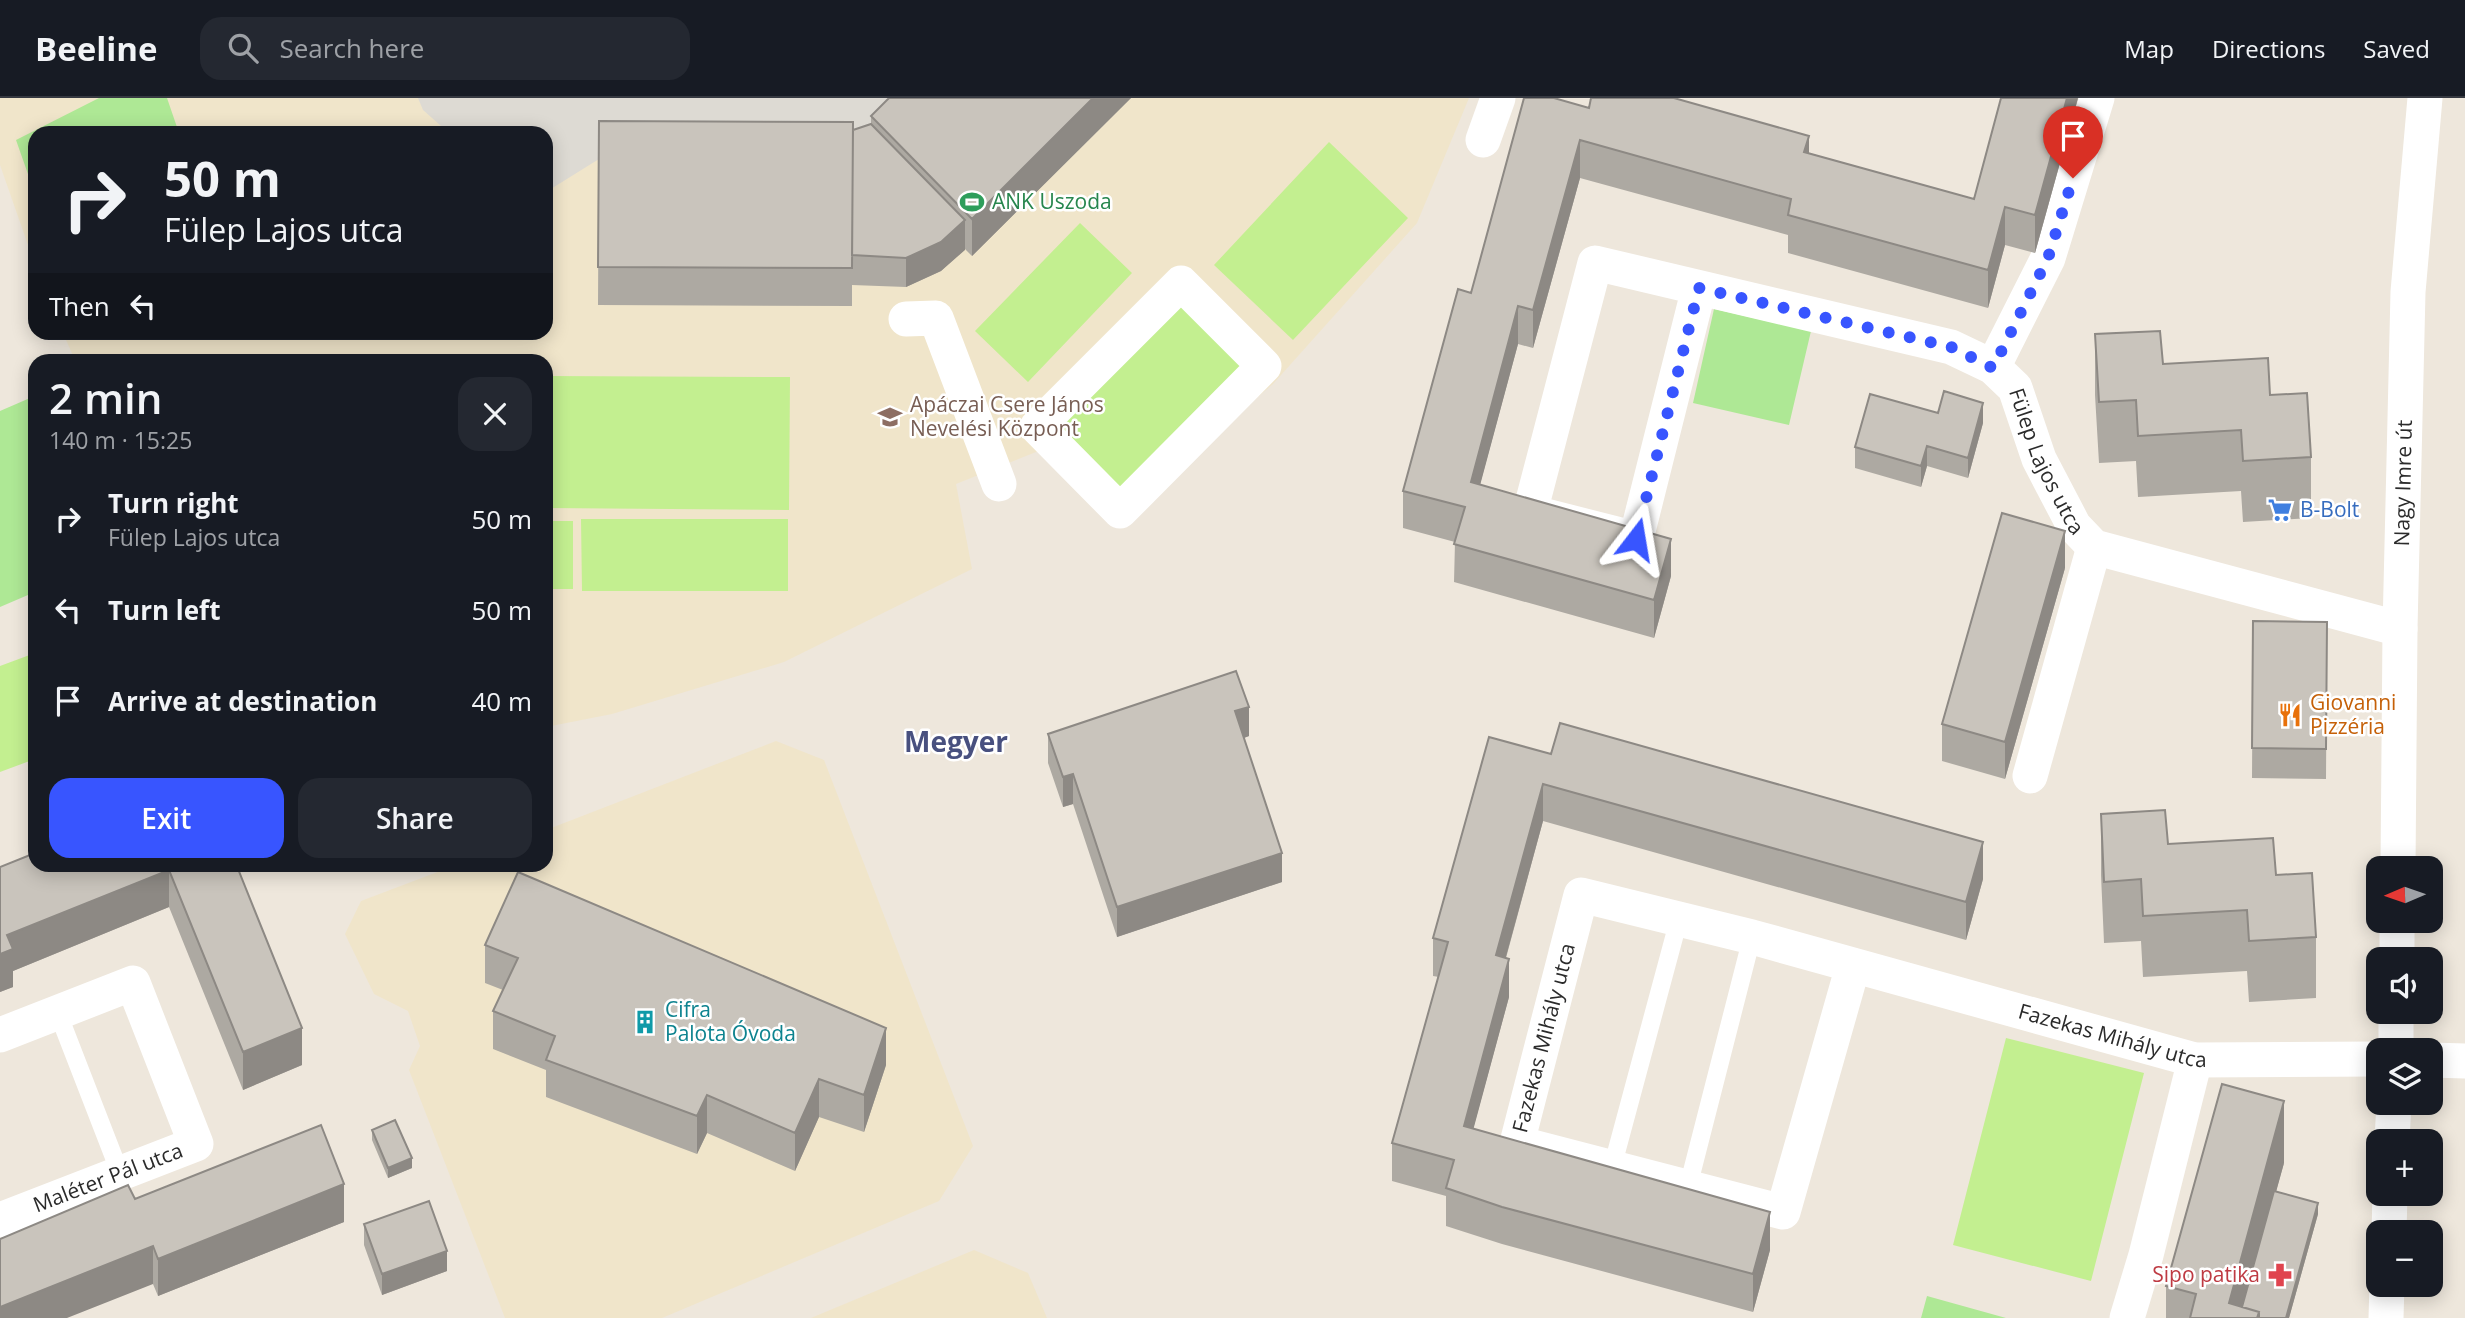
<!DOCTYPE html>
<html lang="en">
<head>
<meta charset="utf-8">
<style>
	body { margin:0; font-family:"Open Sans",sans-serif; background:#242831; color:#f1f3f6; height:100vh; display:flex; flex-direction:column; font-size:26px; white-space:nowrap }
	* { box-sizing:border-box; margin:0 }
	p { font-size:23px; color:#9ea1a6 }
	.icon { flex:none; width:38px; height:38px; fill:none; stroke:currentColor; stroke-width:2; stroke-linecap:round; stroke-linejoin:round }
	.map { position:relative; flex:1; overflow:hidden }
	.panel { position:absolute; left:28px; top:256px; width:525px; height:518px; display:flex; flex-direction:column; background:#171b24; border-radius:21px; box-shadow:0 4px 18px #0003 }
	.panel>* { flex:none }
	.banner { position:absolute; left:28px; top:28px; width:525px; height:214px; border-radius:21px; box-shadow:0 4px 18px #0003; background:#171b24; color:#f1f3f6; overflow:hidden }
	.needle { width:46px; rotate:268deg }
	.controls { position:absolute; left:2366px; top:758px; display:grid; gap:14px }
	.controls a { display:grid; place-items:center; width:77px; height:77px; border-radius:14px; background:#171b24; box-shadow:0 4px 18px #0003; font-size:35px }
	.pin { position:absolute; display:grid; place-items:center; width:60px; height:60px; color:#fff; margin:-72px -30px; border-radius:50% 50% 50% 0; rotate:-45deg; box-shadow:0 0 7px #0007 }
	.pin .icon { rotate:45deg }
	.me { position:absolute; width:77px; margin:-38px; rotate:14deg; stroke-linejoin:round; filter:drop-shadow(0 0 5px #0008) }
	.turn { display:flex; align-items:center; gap:24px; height:147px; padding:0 21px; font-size:32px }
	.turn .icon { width:91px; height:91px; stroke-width:2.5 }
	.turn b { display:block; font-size:49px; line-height:60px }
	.then { display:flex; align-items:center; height:66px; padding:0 21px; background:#0003; gap:14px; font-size:26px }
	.round { display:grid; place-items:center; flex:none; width:74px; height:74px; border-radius:21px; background:#242831 }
	.headline { display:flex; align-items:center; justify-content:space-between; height:119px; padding:0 21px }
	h1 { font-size:42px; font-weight:600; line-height:52px }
	.cta { display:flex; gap:14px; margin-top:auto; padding:14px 21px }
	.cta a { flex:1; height:80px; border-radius:21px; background:#3855ff; color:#fff; font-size:28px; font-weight:600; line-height:80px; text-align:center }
	.cta a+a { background:#242831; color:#f1f3f6 }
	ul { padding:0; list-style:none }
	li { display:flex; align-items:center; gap:21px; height:91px; padding:0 21px }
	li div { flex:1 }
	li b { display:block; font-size:26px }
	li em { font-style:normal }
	header { display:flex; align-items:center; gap:42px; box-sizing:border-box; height:98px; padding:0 35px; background:#171b24; border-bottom:2px solid #363941 }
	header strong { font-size:33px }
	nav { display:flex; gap:38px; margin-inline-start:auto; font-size:24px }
	.search { width:490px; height:63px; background:#242831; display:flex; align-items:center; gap:18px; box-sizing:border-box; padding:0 24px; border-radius:21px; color:#9ea1a6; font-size:26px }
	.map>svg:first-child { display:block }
	.education { fill:#f0e5ca }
	.green { fill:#aee895 }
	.pitch { fill:#c3ef90 }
	.plaza { fill:#dddad3 }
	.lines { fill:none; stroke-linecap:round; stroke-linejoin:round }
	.lane { stroke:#fff; stroke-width:18 }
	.street { stroke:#fff; stroke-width:35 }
	.wall { fill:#ada9a2 }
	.shaded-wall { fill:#8d8984 }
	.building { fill:#c9c4bc; stroke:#8d8984; stroke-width:2 }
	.route { stroke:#3855ff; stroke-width:12; stroke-dasharray:0 21.6 }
	.labels { text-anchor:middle; stroke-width:5; stroke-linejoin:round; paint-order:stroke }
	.leisure-label { font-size:21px; fill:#27864d; stroke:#fff; text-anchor:start }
	.education-label { font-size:21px; fill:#785e54; stroke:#fff; text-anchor:start }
	.street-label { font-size:21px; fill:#2b2b2b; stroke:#fff }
	.shop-label { font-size:21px; fill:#366cbe; stroke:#fff; text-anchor:start }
	.food-label { font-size:21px; fill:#c56008; stroke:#fff; text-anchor:start }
	.culture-label { font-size:21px; fill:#0d838f; stroke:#fff; text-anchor:start }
	.health-label { font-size:21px; fill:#be3a42; stroke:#fff; text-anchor:end }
	.district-label { font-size:28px; font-weight:bold; fill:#48507f; stroke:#fff }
</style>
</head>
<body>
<header>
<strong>Beeline</strong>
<div class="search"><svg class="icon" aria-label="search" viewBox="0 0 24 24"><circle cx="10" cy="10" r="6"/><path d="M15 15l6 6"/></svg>Search here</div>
<nav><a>Map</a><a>Directions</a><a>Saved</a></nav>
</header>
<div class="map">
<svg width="2465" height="1220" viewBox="0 0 2465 1220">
	<rect width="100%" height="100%" fill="#eee7dc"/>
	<path class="education" d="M0 0H1469L1417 125 1273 286 1117 420 1041 352 956 386 972 471 784 564 612 616 546 629V262H75L63 235 546 234V35H35V167L0 67Z
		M776 643 824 662 973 1048 939 1103 662 1220H505L409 972 420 948 408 913 374 896 345 836 361 803 456 767 546 766V732Z
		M974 1152 1028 1175 1047 1220H811Z"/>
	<path class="green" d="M99 0H167L179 35H35V96L16 42Z
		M1714 211 1811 233 1789 327 1693 305Z
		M30 300 35 311V494L0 509V313Z
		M1927 1198 2006 1220H1921Z"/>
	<path class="pitch" d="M1329 44 1408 120 1293 242 1214 167Z
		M1080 125 1132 175 1028 284 975 233Z
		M1180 198 1252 272 1120 403 1048 330Z
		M546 278 790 279 789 412 546 410Z
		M581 421H788V493H582Z
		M546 423H573V491H546Z
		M35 555V661L0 674V568Z
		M2006 940 2144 975 2091 1183 1953 1147Z"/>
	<path class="plaza" d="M418 0H926L871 56 599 61 546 94V35H449L423 12Z"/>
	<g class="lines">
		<path class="lane" d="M58 915 120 1075
			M1612 1070 1679 821
			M1688 1089 1752 839"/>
		<g class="street">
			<path d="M1483 42 1498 0"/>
			<path d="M1181 185 1264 268 1120 413 1037 329Z"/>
			<path id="s1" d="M1699 190 1636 441 1530 414 1595 165 1951 249 1993 269 2015 290 2039 361 2074 428 2094 449 2400 531"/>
			<path d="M906 221 936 220 999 386"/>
			<path d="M1993 269 2048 160 2097 0"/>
			<path d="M2030 678 2094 449"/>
			<path id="s2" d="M2398 770 2400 531 2408 194 2425 0"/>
			<path d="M2397 861V822"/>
			<path id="s3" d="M1853 868 1783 1114 1517 1045 1581 797 1752 839 2195 962 2378 961"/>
			<path d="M0 937 133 885 196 1046 0 1122"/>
			<path d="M2396 952V914"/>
			<path d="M2431 962 2465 963"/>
			<path d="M2392 1043 2394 1004"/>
			<path d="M2389 1134 2390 1096"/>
			<path d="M2127 1220 2146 1157 2195 962"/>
			<path d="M2386 1220 2387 1186"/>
		</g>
	</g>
	<path class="wall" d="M1131 0 972 158 965 151 941 173 906 189 852 187V126V208L598 207 599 23 853 32 871 26V18Z
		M2078 0 2035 155 2005 147 1988 210 1788 155V137L1580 80 1533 250 1518 246 1480 386 1671 478 1654 540 1454 484 1455 444 1403 430V393L1471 195 1589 10 1809 55 1974 101Z
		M2095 236 2163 266 2270 297 2311 359V420L2243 424 2241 393 2138 399 2136 363 2099 365 2095 297Z
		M1938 315 1983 325 1968 380 1927 368 1921 389 1855 370V349Z
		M2065 470 2005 681 1942 663V626Z
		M2253 523 2327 524 2326 681 2252 680Z
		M1048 636 1249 638 1244 640 1282 784 1117 839 1073 706 1063 709 1048 665Z
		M1489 639 1983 781 1966 842 1543 723 1506 860 1509 899 1473 1031 1770 1152 1753 1214 1502 1146 1446 1128V1098L1392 1083V1045L1439 879 1433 878V840Z
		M2101 716 2168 746 2276 777 2316 839V900L2249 904 2247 873 2143 879 2141 843 2104 845 2101 777Z
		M236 766 302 967 243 992 169 809 13 873V889L0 894V769Z
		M485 847 886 967 864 1034 819 1019 795 1073 707 1035 697 1056 546 999V972L493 951V913L503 892 485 885Z
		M372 1032 412 1070 388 1080 372 1042Z
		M2284 1065 2276 1093 2318 1116 2289 1220H2166V1188Z
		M135 1101 344 1124 158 1198 153 1186Z
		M364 1126 447 1173 382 1197 364 1147Z"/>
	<path class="shaded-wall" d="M1093 0H1131L972 158V121Z
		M2067 0H2078L2035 155V117Z
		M1809 38V75L1804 54Z
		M1580 42V80L1533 250V212Z
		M2005 109V147L1988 210V172Z
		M965 122V152L941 173 906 189V160Z
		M1518 208V246L1471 421V384Z
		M1983 305V325L1968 380V360Z
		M1927 348V368L1921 389V368Z
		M2065 433V470L2005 681V644Z
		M1671 441V478L1654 540V502Z
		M1249 609V638L1235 643V613Z
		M1073 676V706L1063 709V679Z
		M1543 686V723L1496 895V857Z
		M1983 744V781L1966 842V804Z
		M1282 755V784L1117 839V809Z
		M169 772V809L13 873V889L0 894V856L7 837Z
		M1509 861V899L1464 1066V1028Z
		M302 930V967L243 992V954Z
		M886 930V967L864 1034V997Z
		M819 981V1019L795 1073V1035Z
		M707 997V1035L697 1056V1018Z
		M2284 1003V1065L2242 1218 2229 1205Z
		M412 1060V1070L388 1080V1070Z
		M344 1086V1124L158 1198V1161Z
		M2318 1105V1116L2289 1220H2286Z
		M1770 1114V1152L1753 1214V1176Z
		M153 1148V1186L67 1220H0V1209Z
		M447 1153V1173L382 1197V1176Z"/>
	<path class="building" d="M889 0H1093L972 121 871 18Z
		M1524 0H1554L1589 10 1591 0H1674L1809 38 1804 54 1974 101 2001 0H2067L2035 117 2005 109 1988 172 1788 117 1791 101 1580 42 1533 212 1518 208 1471 384 1671 441 1654 502 1454 446 1465 409 1403 393 1458 191 1471 195Z
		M599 23 853 24 852 170 598 169Z
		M871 26 965 122 941 144 906 160 852 157 853 32Z
		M2160 233 2163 266 2268 260 2270 297 2307 295 2311 359 2243 363 2241 332 2138 338 2136 302 2099 304 2095 236Z
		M1944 293 1983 305 1968 360 1927 348 1921 368 1855 349 1870 296 1938 315Z
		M2002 415 2065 433 2005 644 1942 626Z
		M2253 523 2327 524 2326 651 2252 650Z
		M1236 573 1249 609 1235 613 1282 755 1117 809 1073 676 1063 679 1048 636Z
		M1560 625 1983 744 1966 804 1543 686 1496 857 1509 861 1464 1028 1770 1114 1753 1176 1502 1109 1446 1090 1454 1062 1392 1045 1448 844 1433 840 1489 639 1551 656Z
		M2165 712 2168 746 2273 740 2276 777 2312 775 2316 839 2249 843 2247 812 2143 818 2141 781 2104 784 2101 716Z
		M35 755V766H236L302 930 243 954 169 772 7 837 13 851 0 856V769Z
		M518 774 886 930 864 997 819 981 795 1035 707 997 697 1018 546 962 555 938 493 913 518 860 485 847Z
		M2222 986 2284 1003 2229 1205 2259 1214 2257 1220H2190L2196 1196 2166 1188Z
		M395 1022 412 1060 388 1070 372 1032Z
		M321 1027 344 1086 158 1161 153 1148 0 1209V1141L128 1087 135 1101Z
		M2274 1093 2318 1105 2286 1220H2259V1214L2242 1209Z
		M429 1103 447 1153 382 1176 364 1126Z"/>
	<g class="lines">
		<path class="route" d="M1636 441 1699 190 1951 249 1993 270 2048 160 2073 80"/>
	</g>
	<defs>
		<g id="stadium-bare" transform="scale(1.89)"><path d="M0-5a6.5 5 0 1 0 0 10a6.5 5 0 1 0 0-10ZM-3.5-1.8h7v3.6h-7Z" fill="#2e9e5b" stroke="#fff" stroke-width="2.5" paint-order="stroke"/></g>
		<g id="school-bare" transform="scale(1.89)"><path d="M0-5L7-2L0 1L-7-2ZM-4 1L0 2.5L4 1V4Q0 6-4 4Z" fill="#8d6e63" stroke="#fff" stroke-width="2.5" paint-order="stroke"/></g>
		<g id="supermarket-bare" transform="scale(1.89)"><path d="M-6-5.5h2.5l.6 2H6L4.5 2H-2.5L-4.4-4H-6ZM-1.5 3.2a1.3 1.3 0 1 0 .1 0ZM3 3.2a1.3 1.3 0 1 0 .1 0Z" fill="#3f7fe0" stroke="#fff" stroke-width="2.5" paint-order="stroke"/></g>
		<g id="restaurant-bare" transform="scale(1.89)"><path d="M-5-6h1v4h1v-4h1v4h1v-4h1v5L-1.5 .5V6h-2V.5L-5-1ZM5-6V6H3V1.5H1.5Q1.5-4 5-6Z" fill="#e8710a" stroke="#fff" stroke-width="2.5" paint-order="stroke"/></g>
		<g id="building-bare" transform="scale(1.89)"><path d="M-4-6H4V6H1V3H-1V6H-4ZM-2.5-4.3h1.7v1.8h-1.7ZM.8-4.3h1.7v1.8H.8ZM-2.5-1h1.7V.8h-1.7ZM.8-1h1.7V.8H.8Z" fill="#0f9aa8" stroke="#fff" stroke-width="2.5" paint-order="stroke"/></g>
		<g id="pharmacy-bare" transform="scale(1.89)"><path d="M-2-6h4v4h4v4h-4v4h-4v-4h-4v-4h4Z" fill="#e0444e" stroke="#fff" stroke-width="2.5" paint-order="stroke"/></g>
	</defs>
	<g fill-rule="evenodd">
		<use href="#stadium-bare" x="972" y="104"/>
		<use href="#school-bare" x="890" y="319"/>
		<use href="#supermarket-bare" x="2280" y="412"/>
		<use href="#restaurant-bare" x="2290" y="617"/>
		<use href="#building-bare" x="645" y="924"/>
		<use href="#pharmacy-bare" x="2280" y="1177"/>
	</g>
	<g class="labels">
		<g class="leisure-label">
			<text x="992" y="111">ANK Uszoda</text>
		</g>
		<g class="education-label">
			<text x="910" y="314">Apáczai Csere János<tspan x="910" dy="24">Nevelési Központ</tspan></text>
		</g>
		<g class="street-label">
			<text dy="7" stroke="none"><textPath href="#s1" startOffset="1148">Fülep Lajos utca</textPath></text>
			<text dy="7" stroke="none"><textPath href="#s2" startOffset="385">Nagy Imre út</textPath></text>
			<text dy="7" stroke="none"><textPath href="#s3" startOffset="1337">Fazekas Mihály utca</textPath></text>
			<text dy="7" stroke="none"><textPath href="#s3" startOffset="639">Fazekas Mihály utca</textPath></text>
			<text transform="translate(108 1080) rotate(-21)" y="7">Maléter Pál utca</text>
		</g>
		<g class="shop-label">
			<text x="2300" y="419">B-Bolt</text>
		</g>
		<g class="food-label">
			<text x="2310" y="612">Giovanni<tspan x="2310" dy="24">Pizzéria</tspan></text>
		</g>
		<g class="culture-label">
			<text x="665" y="919">Cifra<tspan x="665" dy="24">Palota Óvoda</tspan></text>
		</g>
		<g class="health-label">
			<text x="2260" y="1184">Sipo patika</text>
		</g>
		<g class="district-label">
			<text x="956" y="654">Megyer</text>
		</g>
	</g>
</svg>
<div class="controls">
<a><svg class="needle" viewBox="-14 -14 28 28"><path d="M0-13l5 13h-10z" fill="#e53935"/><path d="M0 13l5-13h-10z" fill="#9ea1a6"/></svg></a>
<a><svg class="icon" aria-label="sound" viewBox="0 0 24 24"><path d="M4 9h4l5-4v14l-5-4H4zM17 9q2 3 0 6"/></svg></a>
<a><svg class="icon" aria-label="layers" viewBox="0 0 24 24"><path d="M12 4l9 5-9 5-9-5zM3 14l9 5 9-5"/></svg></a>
<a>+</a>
<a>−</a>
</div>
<div class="pin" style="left:2073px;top:80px;background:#d93025"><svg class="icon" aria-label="arrive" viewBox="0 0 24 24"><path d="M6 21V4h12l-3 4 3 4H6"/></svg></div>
<svg class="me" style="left:1636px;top:441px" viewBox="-20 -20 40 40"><path d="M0-17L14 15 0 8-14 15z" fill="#3855ff" stroke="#fff" stroke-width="4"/></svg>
<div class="banner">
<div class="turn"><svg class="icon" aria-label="right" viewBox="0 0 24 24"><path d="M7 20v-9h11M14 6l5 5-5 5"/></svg><div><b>50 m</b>Fülep Lajos utca</div></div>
<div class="then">Then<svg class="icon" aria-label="left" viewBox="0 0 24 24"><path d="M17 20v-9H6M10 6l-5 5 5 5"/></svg></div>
</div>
<section class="panel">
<div class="headline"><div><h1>2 min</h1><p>140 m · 15:25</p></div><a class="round"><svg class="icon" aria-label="close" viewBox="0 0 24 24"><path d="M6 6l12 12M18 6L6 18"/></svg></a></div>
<ul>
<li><svg class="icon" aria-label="right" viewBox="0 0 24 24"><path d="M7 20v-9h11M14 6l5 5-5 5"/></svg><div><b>Turn right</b><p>Fülep Lajos utca</p></div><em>50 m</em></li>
<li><svg class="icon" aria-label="left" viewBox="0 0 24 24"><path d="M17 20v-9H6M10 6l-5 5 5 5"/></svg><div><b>Turn left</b></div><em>50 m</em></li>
<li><svg class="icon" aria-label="arrive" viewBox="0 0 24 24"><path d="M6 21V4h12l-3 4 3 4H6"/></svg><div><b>Arrive at destination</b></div><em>40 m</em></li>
</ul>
<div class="cta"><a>Exit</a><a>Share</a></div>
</section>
</div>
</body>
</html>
